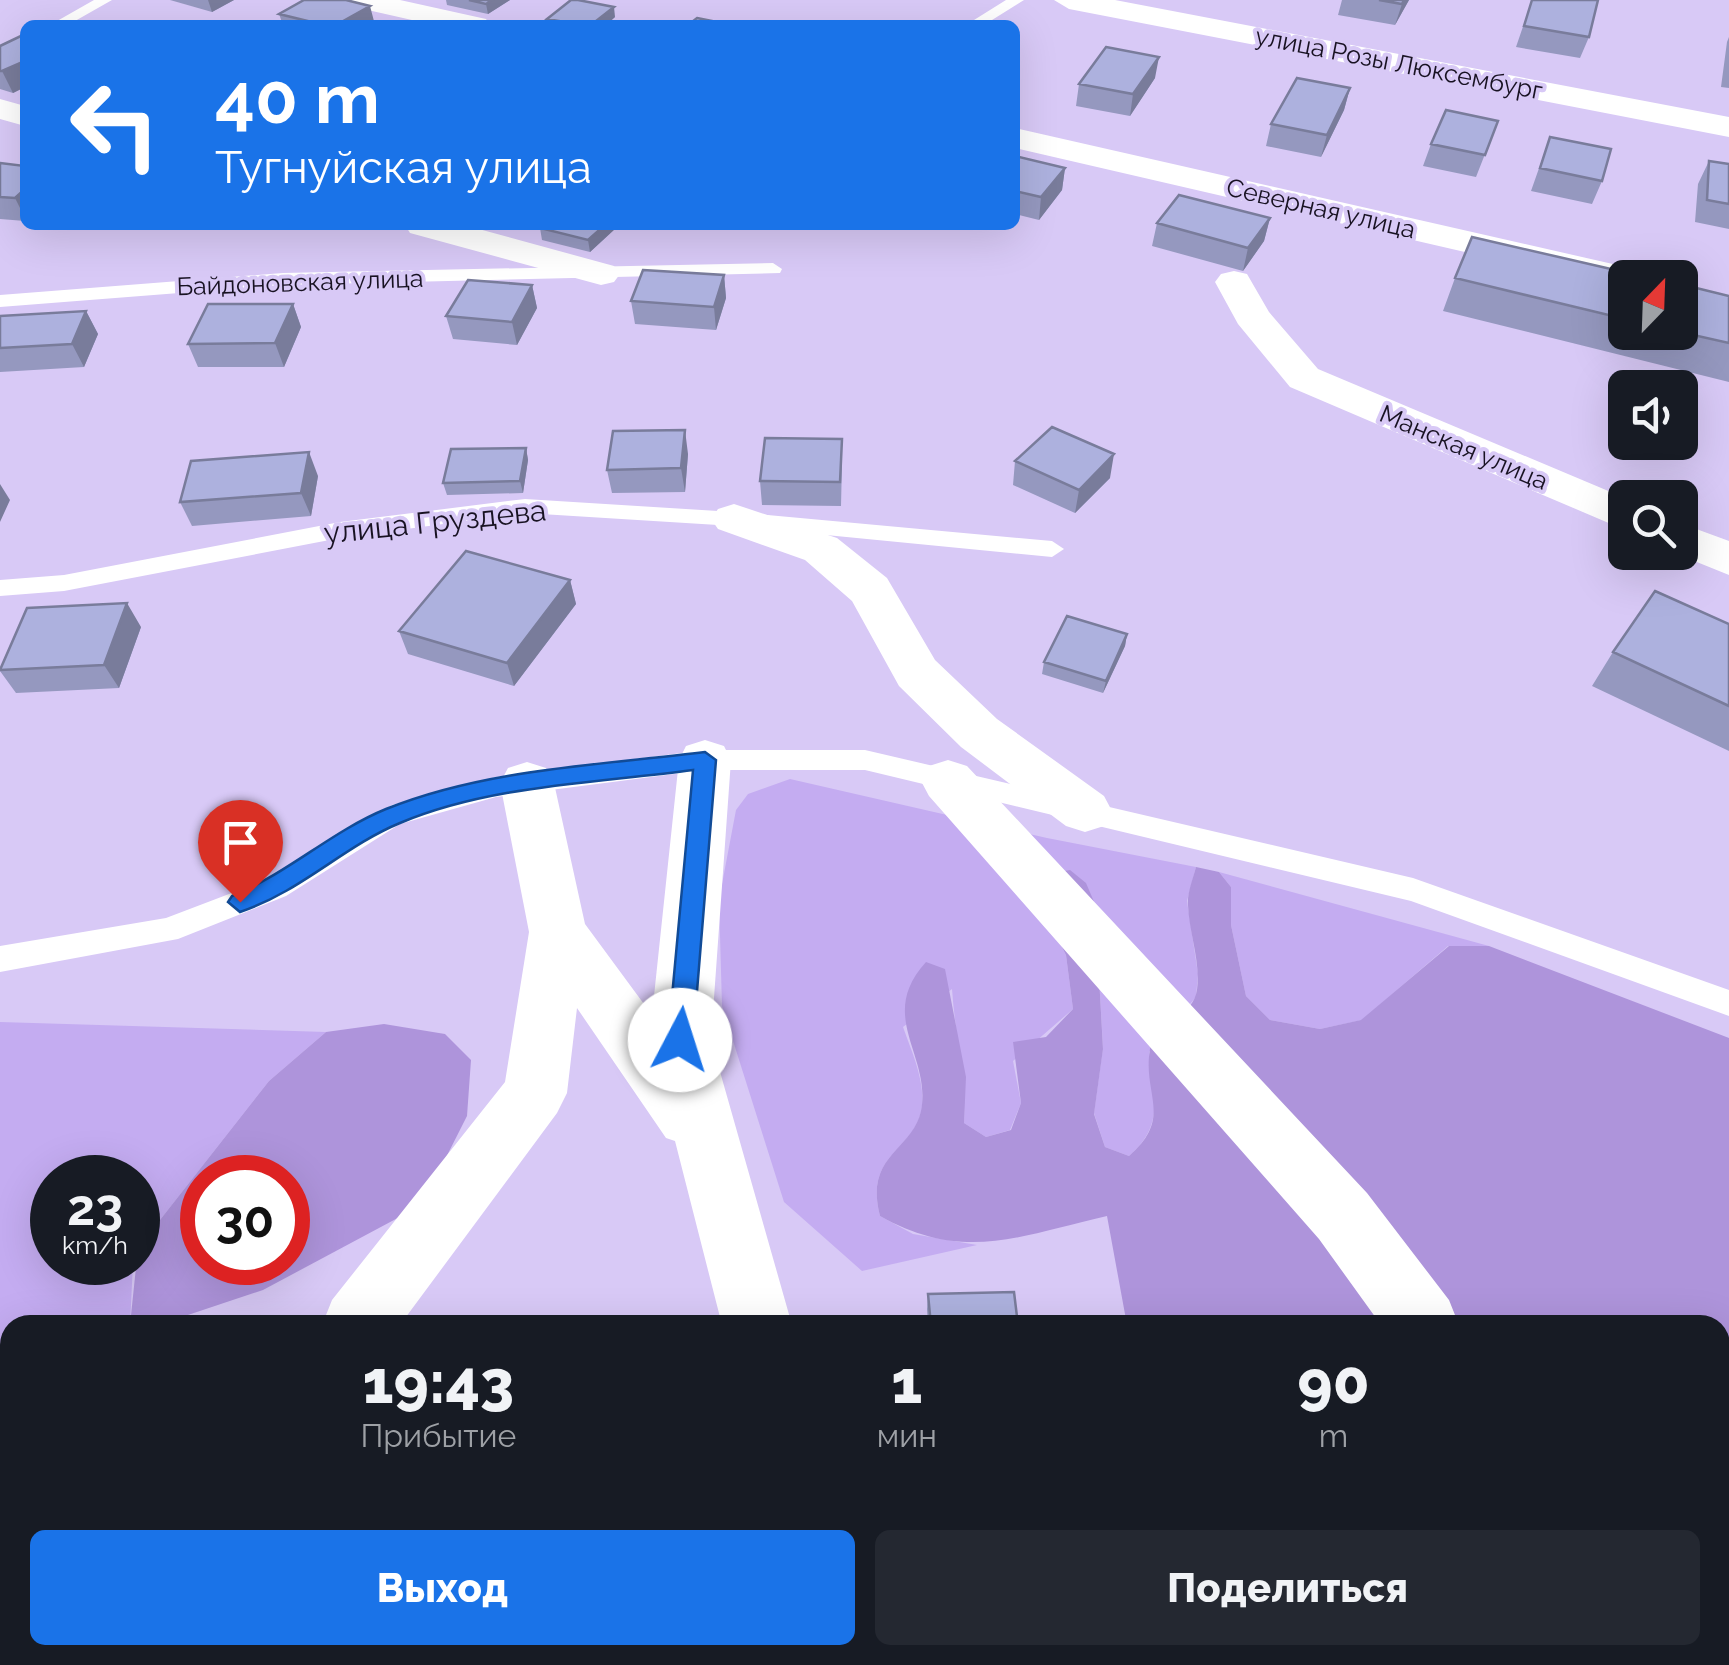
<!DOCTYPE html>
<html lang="ru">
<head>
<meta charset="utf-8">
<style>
	body { margin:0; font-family:Raleway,sans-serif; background:#242831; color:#f1f3f6; height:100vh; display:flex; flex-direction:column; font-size:38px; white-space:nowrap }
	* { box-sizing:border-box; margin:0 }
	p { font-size:32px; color:#9ea1a6 }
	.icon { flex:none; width:55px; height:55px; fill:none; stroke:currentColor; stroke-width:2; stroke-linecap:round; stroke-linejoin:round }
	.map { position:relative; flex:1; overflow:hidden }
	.details { position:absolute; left:0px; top:1315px; width:1730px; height:350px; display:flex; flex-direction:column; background:#171b24; border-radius:30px 30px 0 0; box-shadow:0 10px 40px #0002 }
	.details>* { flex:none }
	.guide { position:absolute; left:20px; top:20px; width:1000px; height:210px; border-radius:15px; box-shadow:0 10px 40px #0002; background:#1a73e8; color:#fff; overflow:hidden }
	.needle { width:65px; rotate:23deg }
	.fabs { position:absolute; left:1608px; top:260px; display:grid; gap:20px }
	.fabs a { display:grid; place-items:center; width:90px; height:90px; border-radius:15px; background:#171b24; box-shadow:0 10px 40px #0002; font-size:50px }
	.speed { position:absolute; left:30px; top:1155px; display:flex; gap:20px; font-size:50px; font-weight:700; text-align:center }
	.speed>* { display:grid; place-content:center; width:130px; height:130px; border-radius:50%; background:#171b24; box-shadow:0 10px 40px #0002; line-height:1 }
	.speed small { font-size:25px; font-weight:400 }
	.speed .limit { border:15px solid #d22; background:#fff; color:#111 }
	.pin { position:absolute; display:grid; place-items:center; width:85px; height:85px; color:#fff; margin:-102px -42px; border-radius:50% 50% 50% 0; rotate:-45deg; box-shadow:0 0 10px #0007 }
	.pin .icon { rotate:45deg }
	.me { position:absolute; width:110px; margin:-55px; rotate:5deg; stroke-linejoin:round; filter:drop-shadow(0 0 8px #0008) }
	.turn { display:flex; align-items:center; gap:35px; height:210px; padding:0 30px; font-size:45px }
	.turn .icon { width:130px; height:130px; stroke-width:2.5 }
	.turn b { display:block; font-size:70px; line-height:85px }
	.eta { display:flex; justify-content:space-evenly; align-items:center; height:170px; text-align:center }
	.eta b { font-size:60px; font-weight:800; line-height:70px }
	.button { display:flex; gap:20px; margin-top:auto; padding:20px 30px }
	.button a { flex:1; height:115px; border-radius:15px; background:#1a73e8; color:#fff; font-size:40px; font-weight:800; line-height:115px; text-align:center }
	.button a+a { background:#242831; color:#f1f3f6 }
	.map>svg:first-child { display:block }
	.green { fill:#c4acf1 }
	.forest { fill:#ae94db; fill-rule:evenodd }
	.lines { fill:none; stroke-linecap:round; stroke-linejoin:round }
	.lane { fill:#fff; fill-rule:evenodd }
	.street { fill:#fff; fill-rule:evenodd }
	.wall { fill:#9598bf }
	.shaded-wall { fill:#797c9b }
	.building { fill:#adb1de; stroke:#797c9b; stroke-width:2.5 }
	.route { fill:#1a73e8; stroke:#114b97; stroke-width:2.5 }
	.labels { text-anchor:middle; stroke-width:8; stroke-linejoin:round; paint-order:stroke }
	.far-street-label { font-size:25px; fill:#181222; stroke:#d8c9f6 }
	.street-label { font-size:30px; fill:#181222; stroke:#d8c9f6 }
</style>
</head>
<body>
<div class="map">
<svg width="1729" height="1665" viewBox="0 0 1729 1665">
	<rect width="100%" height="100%" fill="#d8c9f6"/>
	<path class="green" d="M790 779 1047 838 1196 867 1187 901 1198 974 1196 997 1149 1052C1154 1095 1165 1125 1129 1156L1105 1147 1094 1113 1103 1048 1095 904 1042 908 1066 955 1073 1009 1013 1061 1021 1103 1010 1130 986 1137 964 1123C966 1077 955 1035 952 989L903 1027C912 1053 927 1084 921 1112 912 1151 864 1155 880 1216L913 1234 977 1245 862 1271 784 1202 722 1006 719 900 736 810 748 794Z
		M1219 872 1489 946H1448L1362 1020 1320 1029 1270 1020 1246 996 1231 925V887Z
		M0 1022 326 1032 269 1081 138 1248V1178H52V1262L133 1263 130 1325H10V1375L0 1378Z"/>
	<path class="forest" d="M1196 867 1219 872 1231 887V925L1246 996 1270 1020 1320 1029 1361 1020 1449 946H1489L1729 1038V1665H1199L1197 1655H1720V1325H1127L1107 1216C1019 1236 964 1263 880 1216 864 1155 912 1151 921 1111 932 1055 876 1017 926 962L945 969 966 1077 964 1123 986 1137 1011 1130 1021 1103 1013 1042 1046 1037 1073 1009 1066 955 1042 908 1049 874 1070 870 1086 883 1095 904 1103 1049 1094 1114 1105 1147 1129 1156C1174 1117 1142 1095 1150 1049 1156 1022 1193 1018 1197 990 1201 962 1189 933 1188 905 1187 893 1193 879 1196 867Z
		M384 1024 445 1034 471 1060 467 1116 422 1205 263 1290 158 1325H130L138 1248 269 1081 326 1032ZM202 1178H288V1262H202Z"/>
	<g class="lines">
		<path class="lane" d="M94 0H112L68 25H50Z
			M1006 0H1024L984 25H966Z
			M773 263 782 269 780 273 283 285 0 307V295L283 273Z
			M525 499 734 512 1052 541 1064 549 1052 557 734 526 525 513 340 538 64 591 0 596V580L64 575 340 522Z
			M705 750H865L1413 878 1729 990V1016L1411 901 865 770H705L496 797 400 824 286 896 178 939 0 972V946L166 918 266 880 392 805 496 777Z"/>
		<path class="street" d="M345 0H400L486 19 490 25H434L350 6Z
			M1054 0H1115L1729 117V137L1069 9Z
			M0 99 25 106V126L0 119Z
			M1015 128 1626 267 1639 270 1644 278H1625V289L1015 148Z
			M405 225H464L614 266 620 274 614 282 601 285 410 233Z
			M1234 271 1247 274 1269 312 1318 369 1625 498V530L1290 387 1238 324 1215 282 1221 274Z
			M734 504 837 538 887 578 935 660 997 719 1104 796 1112 811 1104 826 1085 832 1066 826 961 747 899 686 852 601 805 560 718 529 711 519 718 509Z
			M1680 523 1729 541V575L1672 552H1680Z
			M705 740 724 746 731 760 711 1040 792 1325H722L675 1141 666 1138 577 1008 567 1093 557 1113 400 1325H322L332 1300 505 1082 529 932 500 783 508 768 527 762 546 768 554 783 585 924 652 1015 679 760 686 746Z
			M948 760 967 766 1367 1193 1449 1300 1459 1325H1381L1319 1239 929 796 921 781 929 766Z
			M1720 1644 1728 1665H1645L1641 1655H1720Z
			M776 1655H856L857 1665H777Z"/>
	</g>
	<path class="wall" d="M170 0H234L212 12Z
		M446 0H510L488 14 447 5Z
		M1342 0H1409L1395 25 1338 15Z
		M1532 0 1589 37 1580 58 1516 47Z
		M279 14 375 25H283Z
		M615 17 606 25H548L547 19Z
		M25 34V87L13 93 0 89V46Z
		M1729 37V88L1721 87 1727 42Z
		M1155 78 1130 116 1076 106 1079 84Z
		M1350 88 1344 110 1321 157 1266 146 1271 124Z
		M1498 121 1476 177 1423 166 1431 144Z
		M1550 137 1602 181 1592 204 1531 191Z
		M1015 156 1065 168 1062 190 1039 220 1015 214Z
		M1709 161 1729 164V229L1695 222 1698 184Z
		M0 163 25 166V221L0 219Z
		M1270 218 1264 241 1243 271 1152 246 1157 223Z
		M544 225H616V228L590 252 542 240 540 228Z
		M724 275 726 298 716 330 635 324 631 301Z
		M1455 278H1625V332H1680V284L1729 296V382L1443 311Z
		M532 285 537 308 517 345 453 339 446 316Z
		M293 304 301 327 284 367H198L188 344Z
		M86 311 98 334 84 367 0 372V316Z
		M526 448 528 460 523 493 447 495 443 483Z
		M688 454 685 492 612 493 607 470Z
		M1015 461 1110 478 1075 513 1013 485Z
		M842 463 841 506 762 505 760 481Z
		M318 476 311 516 192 526 180 502Z
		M570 580 576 604 514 686 408 654 399 631Z
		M1729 624V751L1592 686 1613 652Z
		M141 627 119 688 16 693 0 671V669Z
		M1127 634 1125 646 1103 693 1042 674 1044 662Z
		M928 1294 1018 1325H928L927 1309Z"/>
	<path class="shaded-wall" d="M208 0H234L212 12Z
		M492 0H510L488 14 486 4Z
		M1404 0H1409L1395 25 1402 4Z
		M370 6 375 25H336Z
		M614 7 615 17 606 25H591Z
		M1159 57 1155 78 1130 116 1133 94Z
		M25 61V87L13 93 2 71Z
		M1350 88 1344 110 1321 157 1327 135Z
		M1065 168 1062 190 1039 220 1041 197Z
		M25 189V218L15 198Z
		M1270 218 1264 241 1243 271 1248 248Z
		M605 225H616V228L590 252 588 240Z
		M724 275 726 298 716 330 714 307Z
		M532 285 537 308 517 345 512 322Z
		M293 304 301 327 284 367 275 343Z
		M86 311 98 334 84 367 72 344Z
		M685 430 688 454 685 492 681 468Z
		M526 448 528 460 523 493 520 481Z
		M309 452 318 476 311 516 301 493Z
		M1114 454 1110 478 1075 513 1079 490Z
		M0 484 10 500 0 522Z
		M570 580 576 604 514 686 507 663Z
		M127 603 141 627 119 688 104 665Z
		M1127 634 1125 646 1103 693 1106 681Z"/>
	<path class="building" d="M304 0H346L370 6 336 25H324L279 14Z
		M469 0H492L486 4Z
		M571 0H578L614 7 591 25H582L547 19Z
		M1379 0H1404L1402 4Z
		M1532 0H1598L1589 37 1524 26Z
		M697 18 732 25H688Z
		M25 34V61L2 71H0V46Z
		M1106 47 1159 57 1133 94 1079 84Z
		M1297 78 1350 88 1327 135 1271 124Z
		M1446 110 1498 121 1485 155 1431 144Z
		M1550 137 1611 149 1602 181 1540 168Z
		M1015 156 1065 168 1041 197 1015 191Z
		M1709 161 1729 164V204L1707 200Z
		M0 163 25 166V189L15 198 0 197Z
		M1179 195 1270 218 1248 248 1157 223Z
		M544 225H605L588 240 540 228Z
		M1472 237 1650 278H1625V319L1455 278Z
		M643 270 724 275 714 307 631 301Z
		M468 280 532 285 512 322 446 316Z
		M1680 284 1729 296V343L1680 332Z
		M208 304H293L275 343 188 344Z
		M86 311 72 344 0 348V316Z
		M1052 427 1114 454 1079 490 1015 461Z
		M685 430 681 468 607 470 613 431Z
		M765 438 842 439 840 482 760 481Z
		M526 448 520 481 443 483 451 449Z
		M309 452 301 493 180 502 191 461Z
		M466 551 570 580 507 663 399 631Z
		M1655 591 1729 624V706L1613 652Z
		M127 603 104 665 0 670 27 608Z
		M1067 616 1127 634 1106 681 1044 662Z
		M1014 1292 1018 1325H931L928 1294Z"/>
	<path class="route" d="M705 752 716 760 693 1040 689 1048 680 1051 671 1048 668 1040 693 770C597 783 490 785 400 823 344 846 302 891 240 912L228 902 232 896C287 874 332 831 386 809 485 769 600 765 705 752Z"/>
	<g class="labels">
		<g class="far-street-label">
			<text transform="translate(1399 63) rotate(11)" y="9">улица Розы Люксембург</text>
			<text transform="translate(1321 208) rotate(13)" y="9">Северная улица</text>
			<text transform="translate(300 282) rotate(-2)" y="9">Байдоновская улица</text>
			<text transform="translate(1464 447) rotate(23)" y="9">Манская улица</text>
		</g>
		<g class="street-label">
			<text transform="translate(435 522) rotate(-6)" y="10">улица Груздева</text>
		</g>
	</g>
</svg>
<div class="fabs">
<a><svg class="needle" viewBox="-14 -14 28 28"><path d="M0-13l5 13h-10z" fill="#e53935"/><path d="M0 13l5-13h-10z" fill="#9ea1a6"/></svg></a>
<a><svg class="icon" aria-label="sound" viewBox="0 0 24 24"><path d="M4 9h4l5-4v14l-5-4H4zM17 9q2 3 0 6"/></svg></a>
<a><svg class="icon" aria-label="search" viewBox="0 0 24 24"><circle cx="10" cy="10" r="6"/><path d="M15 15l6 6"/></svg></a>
</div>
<div class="speed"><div>23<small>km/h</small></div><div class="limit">30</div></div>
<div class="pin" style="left:240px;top:902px;background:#d93025"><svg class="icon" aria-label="arrive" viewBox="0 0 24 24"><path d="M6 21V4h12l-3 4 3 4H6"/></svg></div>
<svg class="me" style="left:680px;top:1040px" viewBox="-20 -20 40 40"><circle r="19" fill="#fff"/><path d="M0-13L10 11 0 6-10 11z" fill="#1a73e8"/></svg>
<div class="guide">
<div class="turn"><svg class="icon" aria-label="left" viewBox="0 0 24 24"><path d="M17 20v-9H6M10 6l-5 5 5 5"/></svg><div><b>40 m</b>Тугнуйская улица</div></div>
</div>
<section class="details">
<div class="eta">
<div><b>19:43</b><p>Прибытие</p></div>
<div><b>1</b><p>мин</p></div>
<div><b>90</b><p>m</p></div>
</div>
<div class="button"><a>Выход</a><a>Поделиться</a></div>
</section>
</div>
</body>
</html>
